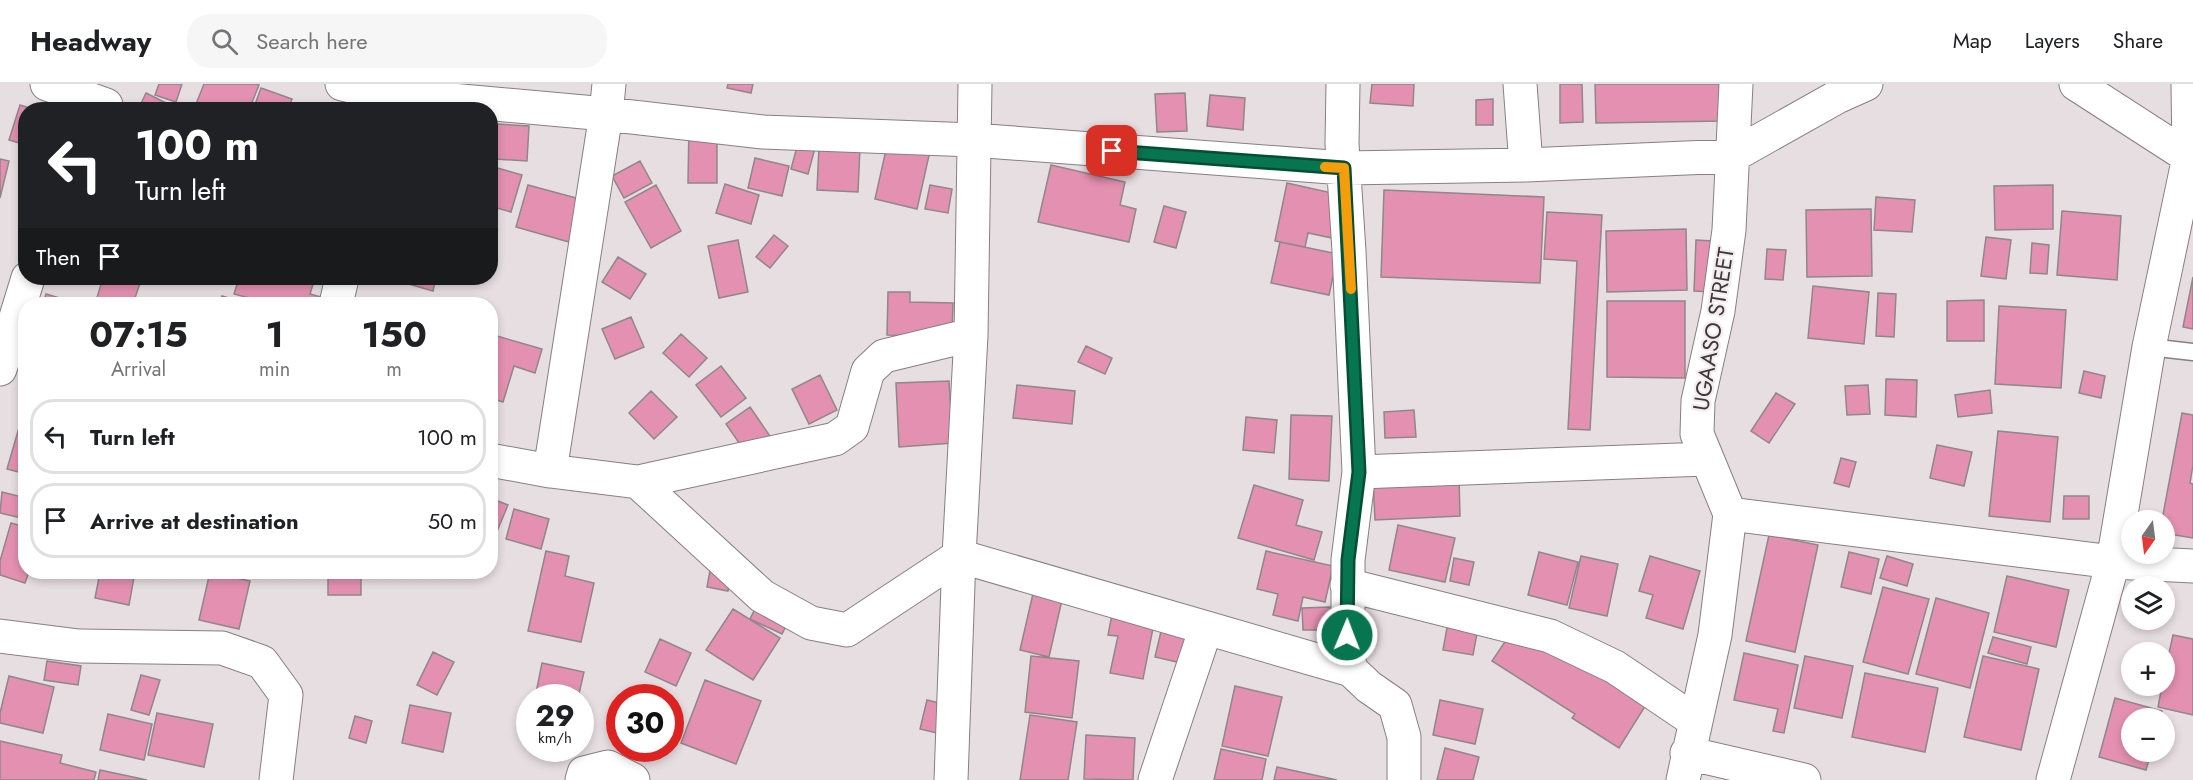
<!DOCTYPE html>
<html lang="en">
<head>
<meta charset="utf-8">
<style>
	body { margin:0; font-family:Jost,sans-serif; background:#f6f6f6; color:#202124; height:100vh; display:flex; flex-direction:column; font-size:22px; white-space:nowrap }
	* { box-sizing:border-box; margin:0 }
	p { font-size:20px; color:#757577 }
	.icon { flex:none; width:33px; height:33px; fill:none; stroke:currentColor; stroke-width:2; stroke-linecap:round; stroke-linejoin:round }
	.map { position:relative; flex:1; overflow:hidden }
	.side { position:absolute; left:18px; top:213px; width:480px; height:282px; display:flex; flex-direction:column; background:#fff; border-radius:24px; box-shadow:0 3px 9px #0003 }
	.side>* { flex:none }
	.guide { position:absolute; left:18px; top:18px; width:480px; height:183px; border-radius:24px; box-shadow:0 3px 9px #0003; background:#202124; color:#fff; overflow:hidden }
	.needle { width:39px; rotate:194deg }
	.fabs { position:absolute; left:2121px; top:426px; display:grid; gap:12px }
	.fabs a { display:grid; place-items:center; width:54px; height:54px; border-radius:50%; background:#fff; box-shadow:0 3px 9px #0003; font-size:30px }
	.speed { position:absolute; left:516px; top:600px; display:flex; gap:12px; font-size:30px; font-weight:700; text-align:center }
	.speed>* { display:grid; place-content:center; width:78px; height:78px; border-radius:50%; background:#fff; box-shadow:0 3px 9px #0003; line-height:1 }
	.speed small { font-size:15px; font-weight:400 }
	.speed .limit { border:9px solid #d22; background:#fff; color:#111 }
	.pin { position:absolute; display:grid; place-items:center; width:51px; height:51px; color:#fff; margin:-26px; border-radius:12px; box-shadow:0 3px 9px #0006 }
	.me { position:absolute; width:66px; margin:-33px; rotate:1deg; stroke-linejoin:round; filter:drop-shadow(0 0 4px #0008) }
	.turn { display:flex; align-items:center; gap:21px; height:126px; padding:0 18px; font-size:27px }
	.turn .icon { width:78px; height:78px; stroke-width:2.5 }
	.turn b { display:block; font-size:42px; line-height:51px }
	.then { display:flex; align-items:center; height:57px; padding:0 18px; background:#0003; gap:12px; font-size:22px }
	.eta { display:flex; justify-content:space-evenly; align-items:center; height:102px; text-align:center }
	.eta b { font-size:36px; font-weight:700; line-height:42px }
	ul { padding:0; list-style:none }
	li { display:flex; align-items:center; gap:18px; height:75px; margin:0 12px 9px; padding:0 6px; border:3px solid #e0e0e0; border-radius:24px }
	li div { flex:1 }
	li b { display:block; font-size:22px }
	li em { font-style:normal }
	header { display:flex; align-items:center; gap:36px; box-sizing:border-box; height:84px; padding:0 30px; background:#fff; border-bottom:2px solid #e0e0e0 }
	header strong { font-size:28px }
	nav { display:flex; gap:33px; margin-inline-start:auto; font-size:21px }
	.search { width:420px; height:54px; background:#f6f6f6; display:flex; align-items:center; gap:15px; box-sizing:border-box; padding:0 21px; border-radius:24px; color:#757577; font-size:22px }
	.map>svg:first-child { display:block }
	.building { fill:#e490b1; stroke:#8f8789; stroke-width:1.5 }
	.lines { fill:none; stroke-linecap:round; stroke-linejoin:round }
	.service-casing { stroke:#877f81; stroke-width:19 }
	.minor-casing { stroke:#877f81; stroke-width:35 }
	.service { stroke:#fff; stroke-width:16 }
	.minor { stroke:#fff; stroke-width:33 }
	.route-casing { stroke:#054d34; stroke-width:15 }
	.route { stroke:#077650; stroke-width:10 }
	.slow { stroke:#f59e0b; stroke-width:10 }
	.labels { text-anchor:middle; stroke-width:4.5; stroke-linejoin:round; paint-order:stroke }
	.street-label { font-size:22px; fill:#3c383a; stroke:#f4ebee }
</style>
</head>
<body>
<header>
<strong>Headway</strong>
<div class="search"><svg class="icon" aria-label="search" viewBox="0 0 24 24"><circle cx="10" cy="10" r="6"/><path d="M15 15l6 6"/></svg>Search here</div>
<nav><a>Map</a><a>Layers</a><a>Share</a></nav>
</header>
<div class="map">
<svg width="2193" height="696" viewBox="0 0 2193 696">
	<rect width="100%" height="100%" fill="#e7dee1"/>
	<path class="building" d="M159 0H182L176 18 155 11Z
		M204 0H256L259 1 249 26H197L194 25Z
		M728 0H753L751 9 727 4Z
		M1372 0H1414L1413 22 1370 19Z
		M1560 0H1582L1583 38 1560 39Z
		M1595 0H1724V37L1596 39Z
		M261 4 292 15 288 26H253Z
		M146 9 180 26H138Z
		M1185 9 1187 47 1157 48 1155 10Z
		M1210 11 1245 14 1243 46 1207 42Z
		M1493 15V41H1476V16Z
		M20 21 36 26H26V61L9 56Z
		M497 40 529 42 527 77 495 75Z
		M689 40H717V99H688Z
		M888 57 930 67 917 125 875 115Z
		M798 59 815 64 808 90 791 85Z
		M819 63 860 64 858 108 817 106Z
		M755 74 789 82 782 112 748 104Z
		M0 75 9 77 0 114Z
		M640 77 652 99 624 114 612 92Z
		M1051 81 1125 98 1120 121 1136 125 1129 158 1038 138Z
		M494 83 522 91 511 128 490 122V96Z
		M1287 99 1341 111 1332 154 1308 149 1305 163 1275 157Z
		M725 100 759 111 751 140 716 129Z
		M528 101 580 115 569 158 516 143Z
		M656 101 681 147 651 164 625 118Z
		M930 101 952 105 948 129 925 125Z
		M2053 101V145L1995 146 1994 102Z
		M1384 106 1544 113 1540 199 1381 193Z
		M1876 113 1915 116 1912 148 1874 146Z
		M1164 122 1186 128 1176 164 1154 158Z
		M1871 125 1872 192 1807 193 1806 126Z
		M2062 127 2121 132 2117 196 2057 191Z
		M1547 128 1602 131 1590 346 1568 345 1577 177 1544 175Z
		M1686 145 1687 206 1607 208 1606 147Z
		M774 151 788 162 770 184 756 173Z
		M1986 153 2011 156 2006 195 1981 192Z
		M738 156 748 208 719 214 708 162Z
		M1696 156 1713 157 1711 208 1694 207Z
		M1280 158 1338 170 1329 211 1271 199Z
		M2032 159 2049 161 2047 190 2030 189Z
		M1767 165 1786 166 1783 196 1765 195Z
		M618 173 646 190 630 215 602 198Z
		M2193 193V245L2183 243Z
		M103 194H120L140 199 133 220H95Z
		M239 194H315L310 210 321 213 319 220H272L234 210Z
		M399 194H436L433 207 398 197Z
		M1813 202 1869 208 1864 260 1808 254Z
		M888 208H910V218L953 219 952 252 887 251Z
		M1878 209 1896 210 1894 253 1876 252Z
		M46 210 77 219 76 220H43Z
		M222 212 249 220H219Z
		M1984 216V257H1947V217Z
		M1607 217H1685V294L1607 293Z
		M1999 222 2066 226 2061 304 1995 300Z
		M631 233 644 263 615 275 602 245Z
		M490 250 542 265 535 289 514 282 503 318 490 314Z
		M681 250 707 274 689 293 663 269Z
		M1086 262 1112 274 1105 290 1078 278Z
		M721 282 746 314 721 333 696 301Z
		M2084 287 2105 292 2101 314 2079 309Z
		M820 291 837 326 809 340 792 305Z
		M1886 295 1917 296 1916 333 1885 331Z
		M949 297 953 359 899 363 896 299Z
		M1017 301 1075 307 1072 340 1013 334Z
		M1868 301 1870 330 1847 331 1845 302Z
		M1990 306 1992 329 1958 333 1955 311Z
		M651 307 677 333 654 355 629 329Z
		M1776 309 1795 320 1769 359 1751 347Z
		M750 323 772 355 748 372 726 340Z
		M1414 326 1416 353 1385 354 1384 328Z
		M2182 329 2193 331V381L2190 399 2193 400V454L2164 449V436H2162Z
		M23 330H26V390L7 385Z
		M1291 331 1332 332 1329 397 1289 395Z
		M1246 333 1277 336 1274 369 1243 366Z
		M1998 347 2058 353 2050 438 1989 432Z
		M1937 361 1972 368 1964 402 1930 394Z
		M1841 374 1856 378 1849 403 1834 399Z
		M1459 392 1460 432 1375 436 1373 395Z
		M1254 401 1303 416 1296 441 1322 448 1314 476 1238 454Z
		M2 408 26 414V435L0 429Z
		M2064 412H2089V435H2063Z
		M490 414 508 421 495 452 490 450Z
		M514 425 549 435 541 465 506 455Z
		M11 439 26 443V488H29L25 499 0 491V477Z
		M1398 441 1455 454 1445 498 1389 486Z
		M1769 451 1818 461 1795 568 1746 557Z
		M546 467 569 472 565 492 594 499 581 558 528 547Z
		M1266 467 1333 482 1325 518 1303 513 1298 537 1273 531 1278 510 1257 505Z
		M1539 468 1578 478 1567 521 1528 511Z
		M1849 468 1879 475 1871 510 1841 503Z
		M1581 472 1618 480 1607 532 1569 524Z
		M1650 472 1700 487 1683 545 1646 534 1653 511 1639 507Z
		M1887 472 1913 480 1907 502 1880 494Z
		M1454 474 1474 478 1469 501 1450 497Z
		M712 476 733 480 728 507 707 503Z
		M100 488H135L129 521 95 514Z
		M210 488 250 497 239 545 199 536Z
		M328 488H361V511H328Z
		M2007 492 2069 506 2056 563 1994 548Z
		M1035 501 1064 507 1049 573 1020 566Z
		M1883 503 1929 515 1908 590 1863 578Z
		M1936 514 1989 529 1970 604 1916 590Z
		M1115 515 1157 524 1143 595 1110 589 1118 552 1108 551Z
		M759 517 791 532 782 550 750 535Z
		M1330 523V546H1303L1302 524Z
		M733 525 780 554 753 596 706 566Z
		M1449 533 1479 539 1473 571 1443 566Z
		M1521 534 1649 616 1619 664 1572 634 1575 630 1492 577Z
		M1163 539 1198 547 1190 581 1155 573Z
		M2173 551 2193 555V631L2158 623 2162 602H2164V592Z
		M1993 553 2031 563 2027 580 1988 569Z
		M660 555 691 569 676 602 645 588Z
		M433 568 454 578 437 611 417 601Z
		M1744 569 1798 581 1784 649 1773 647 1778 625 1734 616Z
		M1031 572 1079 577 1072 634 1025 628Z
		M1805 572 1853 582 1842 634 1794 624Z
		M1983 572 2039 585 2021 666 1964 653Z
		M47 577 81 582 78 601 44 596Z
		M542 579 584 588 578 614H535Z
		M1865 589 1938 604 1925 668 1852 653Z
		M141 591 160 596 149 631 131 626Z
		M9 592 54 603 43 649 0 639V629Z
		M705 596 761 617 736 680 681 659Z
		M1235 602 1282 613 1268 672 1222 662Z
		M2115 614 2162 627 2160 634H2132V668H2151L2146 686 2099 673Z
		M927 616 956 623 950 652 920 645Z
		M1440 616 1483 625 1475 660 1433 651Z
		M410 621 451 629 443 668 402 659Z
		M157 629 213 640 204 683 148 671Z
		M108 630 152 640 144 676 100 666Z
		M1030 631 1077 638 1068 696H1020Z
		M355 632 372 637 366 659 349 654Z
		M1086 651 1135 654 1133 696 1084 695Z
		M0 657 62 671 60 679 96 688 94 696H0Z
		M1445 664 1479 673 1473 696H1437Z
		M1221 665 1266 675 1262 696H1214Z
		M1277 683 1337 696H1274Z
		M100 686 147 696H98Z"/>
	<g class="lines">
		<g class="service-casing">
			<path id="service" d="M2149 263 2193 268"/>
		</g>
		<g class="minor-casing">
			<path id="minor" d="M47 0 106 21
				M342 0 385 10 606 30 763 48 973 56 1344 84 1526 81 1732 72 1837 13 1866 0
				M1343 0 1342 60 1349 167 1359 388 1348 476V572L1351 586 1369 603 1395 621 1404 653V696
				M1520 0 1526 81
				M2076 0 2189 73H2193
				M336 220 342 194
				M0 285 28 194
				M490 376 550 387 638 398 835 355 852 343 868 287 884 272 971 251
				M550 387 606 30 609 0
				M1359 388 1706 375
				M638 398 762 512 811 539 847 546 959 472 1351 586
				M1730 430 2113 478 2193 482
				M1347 501 1550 552 1615 583 1695 637
				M0 552 79 562 222 564 262 578 286 611 276 696
				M1687 669 1804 696
				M582 696 584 689 608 683 633 696
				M951 696 959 472 971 251 975 0
				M1155 696 1206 544
				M1683 696 1715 551 1730 430 1697 350 1698 317 1718 227 1729 146 1736 0
				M2053 696 2113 478 2149 263 2189 73 2188 0"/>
		</g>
		<use href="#service" class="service"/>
		<use href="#minor" class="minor"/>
	</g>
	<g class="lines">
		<g class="route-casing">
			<path id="route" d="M1112 67 1344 84 1359 388 1348 476 1347 551"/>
		</g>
		<use href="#route" class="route"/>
		<path class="slow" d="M1325 83 1344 84 1351 205"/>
	</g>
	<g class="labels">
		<g class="street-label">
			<text transform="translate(1713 245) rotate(-81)" y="8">UGAASO STREET</text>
		</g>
	</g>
</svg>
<div class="fabs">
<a><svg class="needle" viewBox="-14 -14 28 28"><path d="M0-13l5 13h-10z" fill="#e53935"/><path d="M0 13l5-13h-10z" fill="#757577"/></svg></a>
<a><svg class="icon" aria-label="layers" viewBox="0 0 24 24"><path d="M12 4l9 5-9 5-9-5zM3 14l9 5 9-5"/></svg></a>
<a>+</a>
<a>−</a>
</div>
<div class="speed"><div>29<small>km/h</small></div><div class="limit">30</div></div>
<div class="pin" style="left:1112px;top:67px;background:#d93025"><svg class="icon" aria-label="arrive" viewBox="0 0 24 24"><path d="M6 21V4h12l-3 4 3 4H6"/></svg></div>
<svg class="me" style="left:1347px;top:551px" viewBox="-20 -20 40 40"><circle r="17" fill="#077650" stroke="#fff" stroke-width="3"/><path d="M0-11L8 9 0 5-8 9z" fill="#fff"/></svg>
<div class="guide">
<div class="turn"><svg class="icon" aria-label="left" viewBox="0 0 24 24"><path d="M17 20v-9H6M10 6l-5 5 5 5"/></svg><div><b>100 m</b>Turn left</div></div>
<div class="then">Then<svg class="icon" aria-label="arrive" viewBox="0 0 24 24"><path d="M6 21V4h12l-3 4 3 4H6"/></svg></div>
</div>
<section class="side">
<div class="eta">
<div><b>07:15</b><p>Arrival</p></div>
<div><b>1</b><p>min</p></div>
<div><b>150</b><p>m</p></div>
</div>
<ul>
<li><svg class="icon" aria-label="left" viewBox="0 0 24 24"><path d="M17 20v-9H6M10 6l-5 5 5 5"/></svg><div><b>Turn left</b></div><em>100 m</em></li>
<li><svg class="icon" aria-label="arrive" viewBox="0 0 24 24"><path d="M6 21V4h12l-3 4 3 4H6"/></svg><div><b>Arrive at destination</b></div><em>50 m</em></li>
</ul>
</section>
</div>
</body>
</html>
